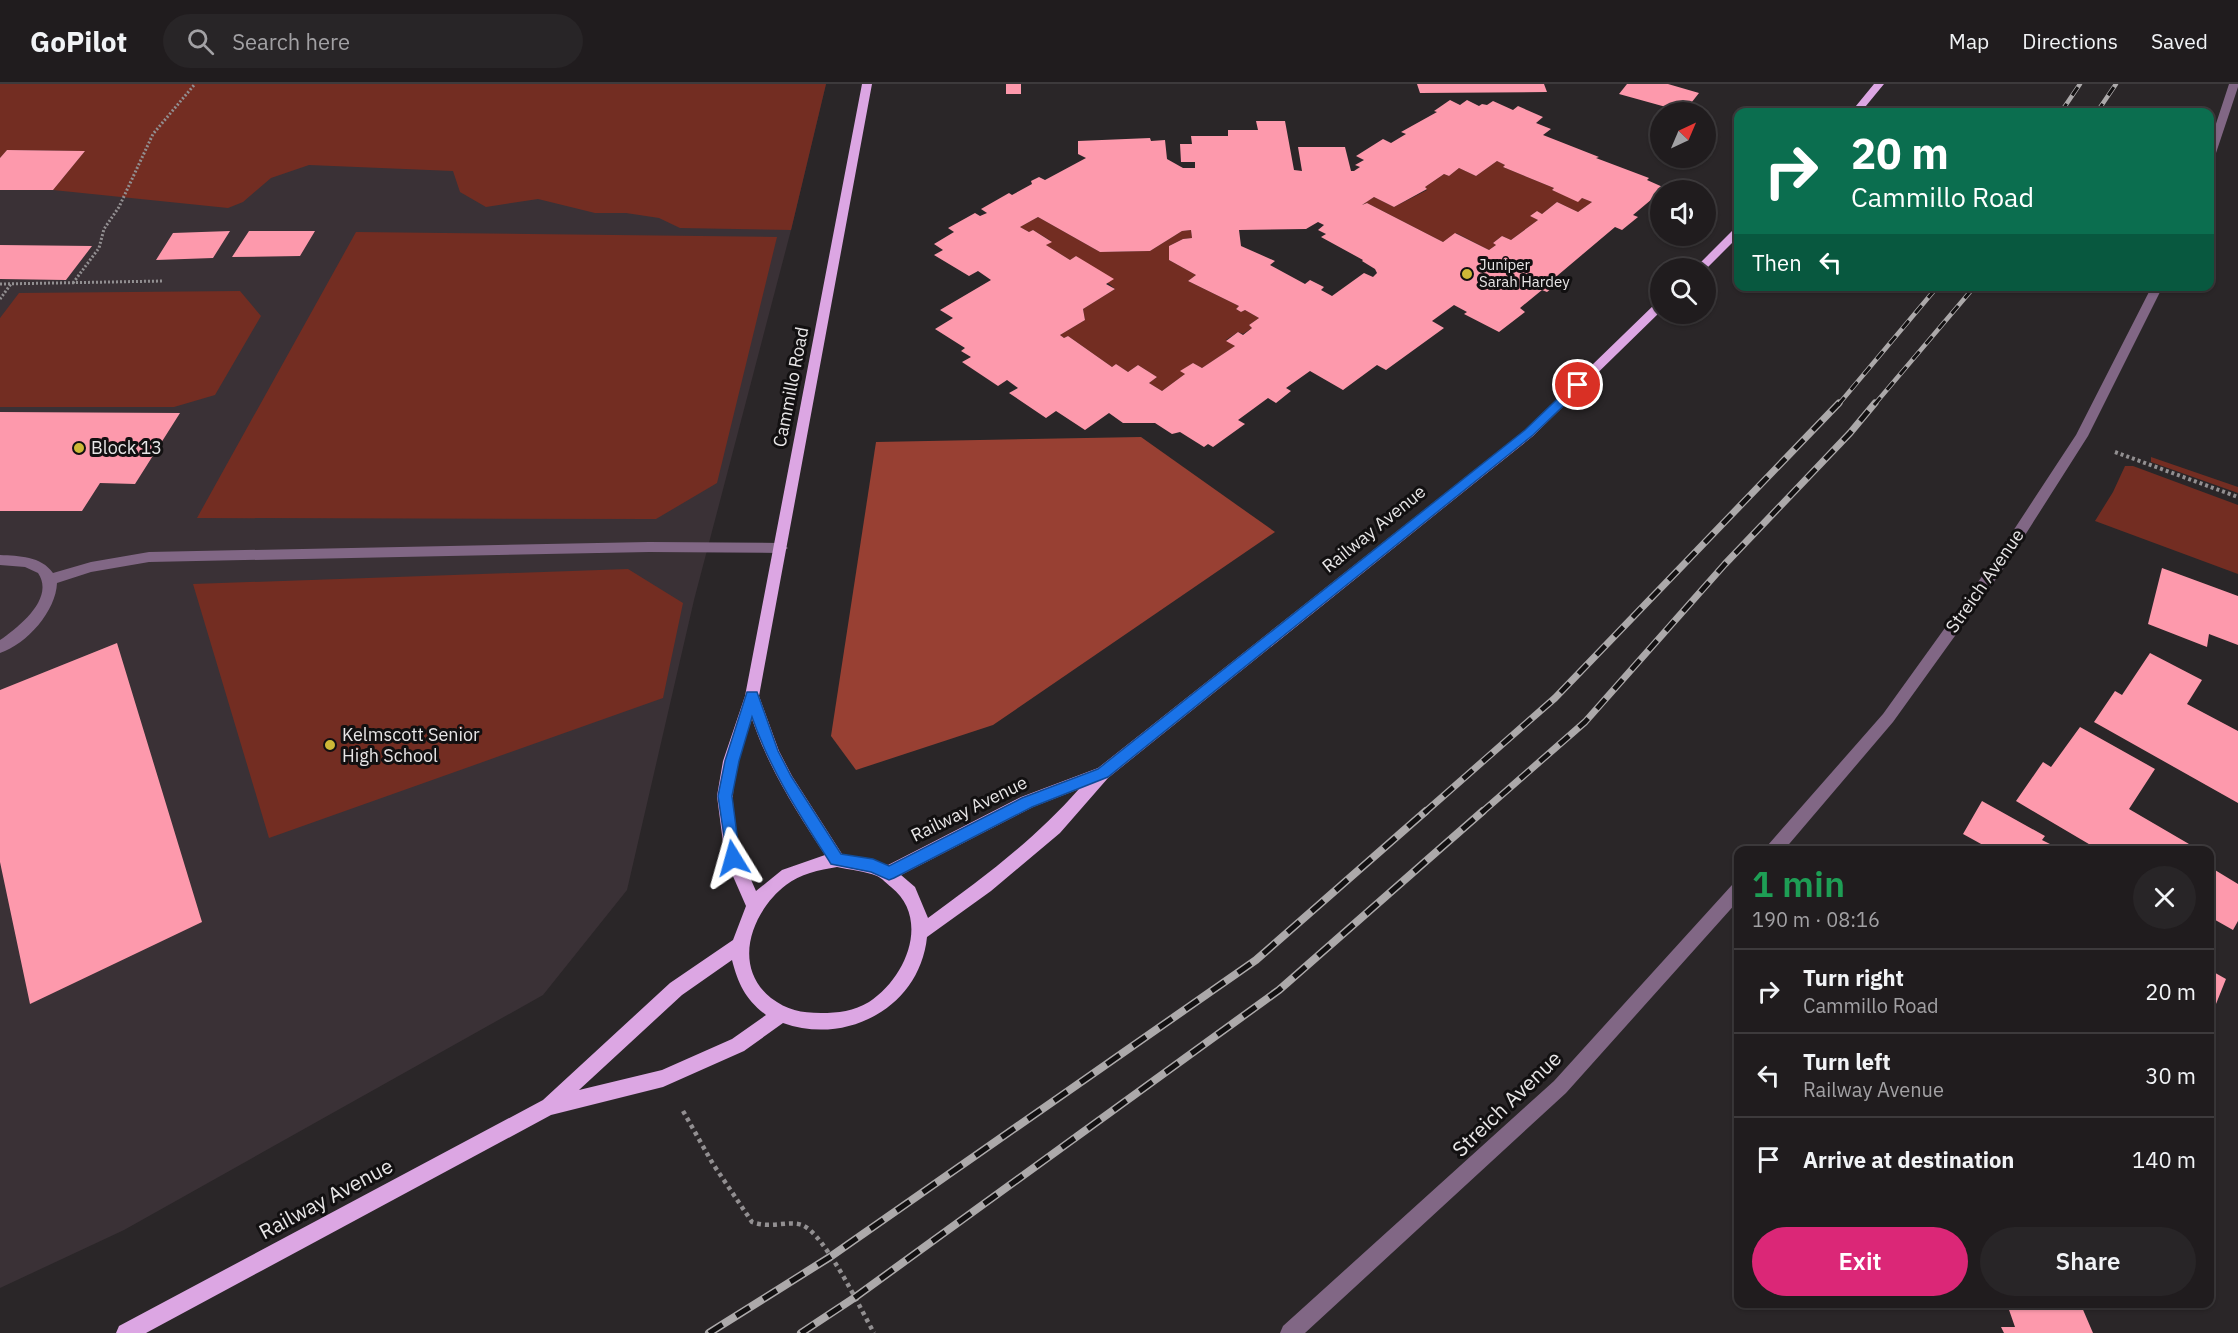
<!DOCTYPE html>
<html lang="en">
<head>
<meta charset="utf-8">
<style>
	body { margin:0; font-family:"IBM Plex Sans",sans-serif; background:#282527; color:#f1f3f6; height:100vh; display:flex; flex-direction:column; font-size:22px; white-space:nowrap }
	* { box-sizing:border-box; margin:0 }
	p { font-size:20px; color:#a2a1a4 }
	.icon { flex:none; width:33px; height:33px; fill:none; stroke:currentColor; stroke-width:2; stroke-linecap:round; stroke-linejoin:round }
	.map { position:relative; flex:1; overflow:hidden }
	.panel { position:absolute; left:1734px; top:762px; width:480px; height:462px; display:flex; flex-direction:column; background:#201c1e; border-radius:12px; box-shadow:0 2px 4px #0004,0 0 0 2px #3d3a3c }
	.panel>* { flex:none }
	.top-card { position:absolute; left:1734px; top:24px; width:480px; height:183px; border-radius:12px; box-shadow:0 2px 4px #0004,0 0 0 2px #3d3a3c; background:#0b6e4f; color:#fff; overflow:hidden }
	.needle { width:39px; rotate:44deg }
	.tools { position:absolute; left:1650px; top:18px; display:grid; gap:12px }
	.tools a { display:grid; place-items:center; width:66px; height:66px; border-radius:50%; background:#201c1e; box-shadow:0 2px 4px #0004,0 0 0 2px #3d3a3c; font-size:30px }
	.pin { position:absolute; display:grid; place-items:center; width:51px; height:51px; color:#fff; margin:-26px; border:3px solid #fff; border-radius:50%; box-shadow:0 2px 6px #0007 }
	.me { position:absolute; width:66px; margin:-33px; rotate:352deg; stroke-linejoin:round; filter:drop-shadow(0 0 4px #0008) }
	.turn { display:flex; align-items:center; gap:21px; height:126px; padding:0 18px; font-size:27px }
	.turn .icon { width:78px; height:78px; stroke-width:2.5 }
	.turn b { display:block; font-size:42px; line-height:51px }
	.then { display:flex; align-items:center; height:57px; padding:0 18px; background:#0003; gap:12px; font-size:22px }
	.round { display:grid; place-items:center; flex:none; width:63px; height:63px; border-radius:32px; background:#282527 }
	.summary { display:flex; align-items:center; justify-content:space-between; height:102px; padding:0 18px }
	h1 { font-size:36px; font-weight:600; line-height:45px; color:#1e9e55 }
	.action { display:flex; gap:12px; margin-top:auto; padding:12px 18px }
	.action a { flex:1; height:69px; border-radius:36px; background:#db2777; color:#fff; font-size:24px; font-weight:600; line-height:69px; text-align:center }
	.action a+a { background:#282527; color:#f1f3f6 }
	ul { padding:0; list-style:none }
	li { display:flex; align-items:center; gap:18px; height:84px; padding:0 18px; border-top:2px solid #3d3a3c }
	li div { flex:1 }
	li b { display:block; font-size:22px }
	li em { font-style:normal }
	header { display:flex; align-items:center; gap:36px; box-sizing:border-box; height:84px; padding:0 30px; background:#201c1e; border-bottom:2px solid #3d3a3c }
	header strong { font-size:28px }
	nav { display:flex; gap:33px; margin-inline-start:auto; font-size:21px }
	.search { width:420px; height:54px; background:#282527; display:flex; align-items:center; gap:15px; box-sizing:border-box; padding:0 21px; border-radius:33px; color:#a2a1a4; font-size:22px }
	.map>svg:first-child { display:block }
	.built { fill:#3a3136 }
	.green { fill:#732d22 }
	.forest { fill:#984033 }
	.building { fill:#fd99ac; fill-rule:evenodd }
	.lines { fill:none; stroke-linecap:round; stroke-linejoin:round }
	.path-far2 { stroke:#928f91; stroke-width:3; stroke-dasharray:2 2; stroke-linecap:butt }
	.path-far1 { stroke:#928f91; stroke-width:4; stroke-dasharray:3 3; stroke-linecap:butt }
	.path { stroke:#928f91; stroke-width:4.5; stroke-dasharray:4 4; stroke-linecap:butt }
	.minor { fill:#816785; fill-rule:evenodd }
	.major { fill:#dca6e3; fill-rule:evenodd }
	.rail-far2-casing { stroke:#aca9aa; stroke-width:4.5 }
	.rail-far1-casing { stroke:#aca9aa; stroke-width:7 }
	.rail-casing { stroke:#aca9aa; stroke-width:8 }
	.rail-far2 { stroke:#121011; stroke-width:3; stroke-dasharray:10; stroke-linecap:butt }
	.rail-far1 { stroke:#121011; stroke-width:4.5; stroke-dasharray:13; stroke-linecap:butt }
	.rail { stroke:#121011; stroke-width:5; stroke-dasharray:16; stroke-linecap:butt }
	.route { fill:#1a73e8; stroke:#114b97; stroke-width:1.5 }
	.poi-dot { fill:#ceb837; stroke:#121011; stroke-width:2 }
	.labels { text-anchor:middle; stroke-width:6; stroke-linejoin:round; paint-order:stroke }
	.far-poi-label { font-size:15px; fill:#e8e6e7; stroke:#121011; text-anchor:start }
	.street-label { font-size:18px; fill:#e8e6e7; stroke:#121011 }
	.poi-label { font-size:18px; fill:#e8e6e7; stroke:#121011; text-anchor:start }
	.near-street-label { font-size:21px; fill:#e8e6e7; stroke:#121011 }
</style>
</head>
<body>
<header>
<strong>GoPilot</strong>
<div class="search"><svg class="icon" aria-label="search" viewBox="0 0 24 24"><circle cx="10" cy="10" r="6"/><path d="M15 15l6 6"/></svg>Search here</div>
<nav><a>Map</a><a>Directions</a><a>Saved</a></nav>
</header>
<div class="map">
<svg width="2238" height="1249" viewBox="0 0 2238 1249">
	<rect width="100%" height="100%" fill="#2a2628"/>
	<path class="built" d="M0 0H826L791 146 694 516 627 806 543 911 124 1146 0 1204Z"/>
	<path class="green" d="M0 0H826L791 146 680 144 659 134 626 129H595L538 115 486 123 460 108 453 87 309 81 271 94 243 118 228 124 53 106 85 67 7 66 0 74Z
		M1497 77 1505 81 1503 83 1554 104 1552 106 1578 117 1582 114 1592 118 1578 128 1557 118 1542 130 1537 127 1530 132 1538 136 1511 156 1502 152 1493 159 1496 161 1489 166 1456 149 1443 158 1367 119 1362 121 1374 113 1394 123 1427 106 1425 103 1444 90 1449 92 1459 84 1476 92Z
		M1038 133 1100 168 1150 167 1182 147 1191 146 1192 154 1183 155 1169 162V176L1196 191 1188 197 1239 222 1236 225 1241 228 1245 226 1259 234 1249 241 1252 244 1243 250 1238 248 1226 256 1235 262 1202 284 1193 279 1181 287 1185 290 1162 307 1149 299 1157 293 1138 281 1128 288 1116 280 1112 283 1068 252 1064 254 1060 251 1085 236 1083 225 1115 205 1076 172 1070 176 1046 161 1051 157 1033 146 1029 148 1020 143Z
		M356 148 777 153 717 399 656 435 197 434Z
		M240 207 261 232 215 311 174 323H0V234L19 209Z
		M2151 373 2238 403V409L2151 378Z
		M2125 382H2133L2238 421V490L2095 437 2113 408Z
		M628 485 683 519 663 614 269 754 193 500Z"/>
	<path class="forest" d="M1141 353 1275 448 993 641 856 686 831 652 876 358Z"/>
	<path class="building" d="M1006 0H1021V10H1006Z
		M1417 0H1544L1547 8 1420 9Z
		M1627 0H1668L1699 9 1684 28 1619 10Z
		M1450 16 1460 21 1467 16 1479 22 1482 20 1487 21 1493 17 1513 26 1518 22 1543 33 1536 39 1551 45 1543 51 1599 73 1596 74 1649 94 1647 96 1665 104 1633 131 1638 133 1622 146 1615 143 1551 197 1557 200 1547 208 1542 206 1520 224 1525 228 1499 248 1464 230 1467 228 1454 221 1432 237 1444 244 1386 286 1377 281 1343 306 1310 287 1286 304 1291 307 1276 319 1268 314 1238 336 1245 340 1213 363 1208 360 1204 363 1180 348 1172 350 1155 339H1123L1109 329 1085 346 1056 327 1046 334 1009 309 1018 304 1007 296 998 302 962 278 971 273 961 267 965 264 935 245 953 234 940 226 991 196 978 187 969 192 934 171 943 166 934 160 954 148 948 144 975 129 980 132 987 129 981 125 1009 109 1012 111 1032 100 1031 97 1039 93 1045 96 1086 74 1078 70V57L1150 54 1151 57 1165 56 1167 75 1183 84H1195V78H1181L1180 60H1192L1191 52H1228V46H1258L1256 37H1285L1294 86 1302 87 1298 63H1345L1351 87H1354L1360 83 1355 81 1364 76 1356 72 1383 55 1391 59 1406 50 1401 48 1437 28 1434 27ZM1497 77 1505 81 1503 83 1554 104 1552 106 1578 118 1582 114 1592 118 1578 128 1557 118 1542 130 1537 127 1530 132 1538 136 1511 156 1502 152 1493 159 1496 161 1489 166 1455 149 1443 158 1367 119 1362 121 1374 113 1394 123 1427 105 1425 103 1444 90 1449 92 1459 84 1476 92ZM1038 133 1100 168 1150 167 1182 147 1191 146 1192 154 1183 155 1169 162V176L1196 191 1188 197 1239 222 1236 225 1241 228 1245 226 1259 234 1249 241 1252 244 1243 251 1238 248 1226 257 1235 262 1202 284 1193 279 1180 287 1185 290 1162 307 1149 299 1157 293 1138 281 1128 288 1116 280 1112 283 1068 252 1064 254 1060 251 1085 236 1083 225 1115 205 1106 200 1114 195 1076 172 1070 176 1046 161 1052 158 1033 146 1029 148 1020 143ZM1318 138 1324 141 1318 146 1326 150 1321 153 1363 176 1362 177 1375 185 1377 189 1373 193 1364 189 1332 212 1321 206 1324 203 1310 196 1305 200 1270 181 1275 177 1241 162 1239 146 1306 145Z
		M7 66 85 67 53 106H0V74Z
		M230 147 213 174 156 176 173 149Z
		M249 147H315L300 172 232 173Z
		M0 161 92 162 66 196 0 195Z
		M0 328 180 329 135 400 100 399 82 427H0Z
		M2162 484 2238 512V561L2209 550 2207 563 2148 540Z
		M117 559 202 838 30 920 0 778V606Z
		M2150 569 2202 596 2187 620 2238 647V719L2094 638 2115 607 2122 611Z
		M2080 643 2155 685 2129 725 2189 760 2185 766H2099L2016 717 2043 678 2051 683Z
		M1982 717 2045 752 2042 756 2062 766H1992L1963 750Z
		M2210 783 2238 800V837L2233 846 2210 833Z
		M2210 886 2226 895 2210 935Z
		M2117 1220H2165L2167 1224 2118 1222Z
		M2081 1221 2093 1249H2004L2001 1243H2015L2008 1223Z"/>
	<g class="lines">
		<path class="path-far2" d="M73 199 99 164 104 145 119 123 153 50 195 0
			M0 200 164 197
			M0 215 11 200"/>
		<path class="path-far1" d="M2115 368 2238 413"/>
		<path class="path" d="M683 1027 713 1080 752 1138C771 1145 788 1136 802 1141 825 1150 861 1226 874 1249"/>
		<path class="minor" d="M2229 0H2238V3L2215 72 2210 75V58Z
			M2152 202H2163L2088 352 2006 481 1893 638 1784 766H1766L1768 761 1883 630 1996 473 2076 351Z
			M649 458 781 459 788 464 781 469 649 468 149 478 91 488 57 499C56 527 27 560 0 569V556C20 542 55 514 38 489L25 483 0 481V471C19 472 41 472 53 489L91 478 149 468Z
			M1738 799V817L1566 1009 1305 1249H1280L1283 1242 1554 997 1732 801Z"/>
		<path class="major" d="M862 0H872L759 612 779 667 792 692 842 770 888 781 1021 713 1098 684 1525 346 1656 219H1660V228L1533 352 1108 694 1060 749 991 807 927 853C920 923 847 962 783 939L744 967 663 1003 551 1031 146 1249H116L119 1242 543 1016 670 899 733 856 746 822 725 774 717 712 723 677 745 612ZM752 635C769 685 796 727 825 771L782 786 756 807C743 778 732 745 733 712 733 686 744 659 752 635ZM1079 705C1034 756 983 794 928 834L915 803 901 791 1033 723ZM837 783C850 786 865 787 877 792 882 794 887 800 891 803 931 835 906 894 869 918 854 927 838 929 821 929 801 929 787 926 771 914 731 882 752 827 786 801 800 790 819 786 837 783ZM732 876C738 900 746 916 766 931L732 955 662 986 579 1006 682 911Z
			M1874 0H1884L1861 28H1851Z
			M1738 144V153L1706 185 1695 184 1734 145Z"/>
		<g class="rail-far2-casing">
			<path id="rail-far2" d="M2061 28 2080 0
				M2097 28 2116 0
				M1838 321 1938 202
				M1874 321 1975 202"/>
		</g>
		<g class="rail-far1-casing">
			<path id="rail-far1" d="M1424 729 1555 614 1839 319
				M1481 729 1585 638 1725 480 1850 349 1875 319"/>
		</g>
		<g class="rail-casing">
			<path id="rail" d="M709 1249 830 1173 1256 876 1426 727
				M801 1249 854 1214 1279 906 1483 727"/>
		</g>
		<use href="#rail-far2" class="rail-far2"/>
		<use href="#rail-far1" class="rail-far1"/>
		<use href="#rail" class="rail"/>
	</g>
	<path class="route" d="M1578 298 1584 301 1582 304 1533 351 1108 693 1032 723 894 794 889 796 871 788 831 780C800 731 771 688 752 633L739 677 732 712 740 774 738 779 733 781 728 779 718 712 725 677 747 608H757L778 667 791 692 841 770 873 775 889 782 1022 714 1098 685 1525 346 1574 299Z"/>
	<g class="poi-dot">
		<circle cx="1467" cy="190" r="6"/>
		<circle cx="79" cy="364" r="6"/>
		<circle cx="330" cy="661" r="6"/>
	</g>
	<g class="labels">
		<g class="far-poi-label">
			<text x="1479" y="186">Juniper<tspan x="1479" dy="17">Sarah Hardey</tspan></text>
		</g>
		<g class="street-label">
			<text transform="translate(791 303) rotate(-79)" y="6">Cammillo Road</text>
			<text transform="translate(1374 445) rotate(-39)" y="6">Railway Avenue</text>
			<text transform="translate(1985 497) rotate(-55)" y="6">Streich Avenue</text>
			<text transform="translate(969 725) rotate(-26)" y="6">Railway Avenue</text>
		</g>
		<g class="poi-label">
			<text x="91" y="370">Block 13</text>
			<text x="342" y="657">Kelmscott Senior<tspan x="342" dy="21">High School</tspan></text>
		</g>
		<g class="near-street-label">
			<text transform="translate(1507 1020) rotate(-44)" y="7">Streich Avenue</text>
			<text transform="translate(326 1115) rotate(-28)" y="7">Railway Avenue</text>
		</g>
	</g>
</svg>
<div class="tools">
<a><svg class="needle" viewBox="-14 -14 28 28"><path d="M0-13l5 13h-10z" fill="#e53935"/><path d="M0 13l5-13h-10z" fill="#a2a1a4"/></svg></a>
<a><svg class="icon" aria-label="sound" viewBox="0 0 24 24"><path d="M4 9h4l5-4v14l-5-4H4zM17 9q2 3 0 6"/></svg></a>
<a><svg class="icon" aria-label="search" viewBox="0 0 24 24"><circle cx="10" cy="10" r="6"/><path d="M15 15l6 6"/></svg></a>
</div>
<div class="pin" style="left:1578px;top:301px;background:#d93025"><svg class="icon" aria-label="arrive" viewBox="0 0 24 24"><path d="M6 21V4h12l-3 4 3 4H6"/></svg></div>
<svg class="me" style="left:733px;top:774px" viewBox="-20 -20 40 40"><path d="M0-17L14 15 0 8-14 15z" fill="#1a73e8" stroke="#fff" stroke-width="4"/></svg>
<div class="top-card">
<div class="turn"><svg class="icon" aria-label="right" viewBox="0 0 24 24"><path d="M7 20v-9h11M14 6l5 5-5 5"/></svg><div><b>20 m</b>Cammillo Road</div></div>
<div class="then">Then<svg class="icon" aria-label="left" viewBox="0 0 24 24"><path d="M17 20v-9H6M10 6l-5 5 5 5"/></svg></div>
</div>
<section class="panel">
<div class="summary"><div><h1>1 min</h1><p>190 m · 08:16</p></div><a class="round"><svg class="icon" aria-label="close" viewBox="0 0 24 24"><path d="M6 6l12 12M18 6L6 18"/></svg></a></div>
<ul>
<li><svg class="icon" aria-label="right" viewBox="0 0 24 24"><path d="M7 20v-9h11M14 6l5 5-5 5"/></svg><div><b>Turn right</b><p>Cammillo Road</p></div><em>20 m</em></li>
<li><svg class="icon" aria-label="left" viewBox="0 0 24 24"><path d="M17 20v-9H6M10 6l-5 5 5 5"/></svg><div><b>Turn left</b><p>Railway Avenue</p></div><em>30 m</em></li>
<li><svg class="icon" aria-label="arrive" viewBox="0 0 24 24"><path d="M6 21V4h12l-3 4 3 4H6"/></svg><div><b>Arrive at destination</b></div><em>140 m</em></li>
</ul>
<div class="action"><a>Exit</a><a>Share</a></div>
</section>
</div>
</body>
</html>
